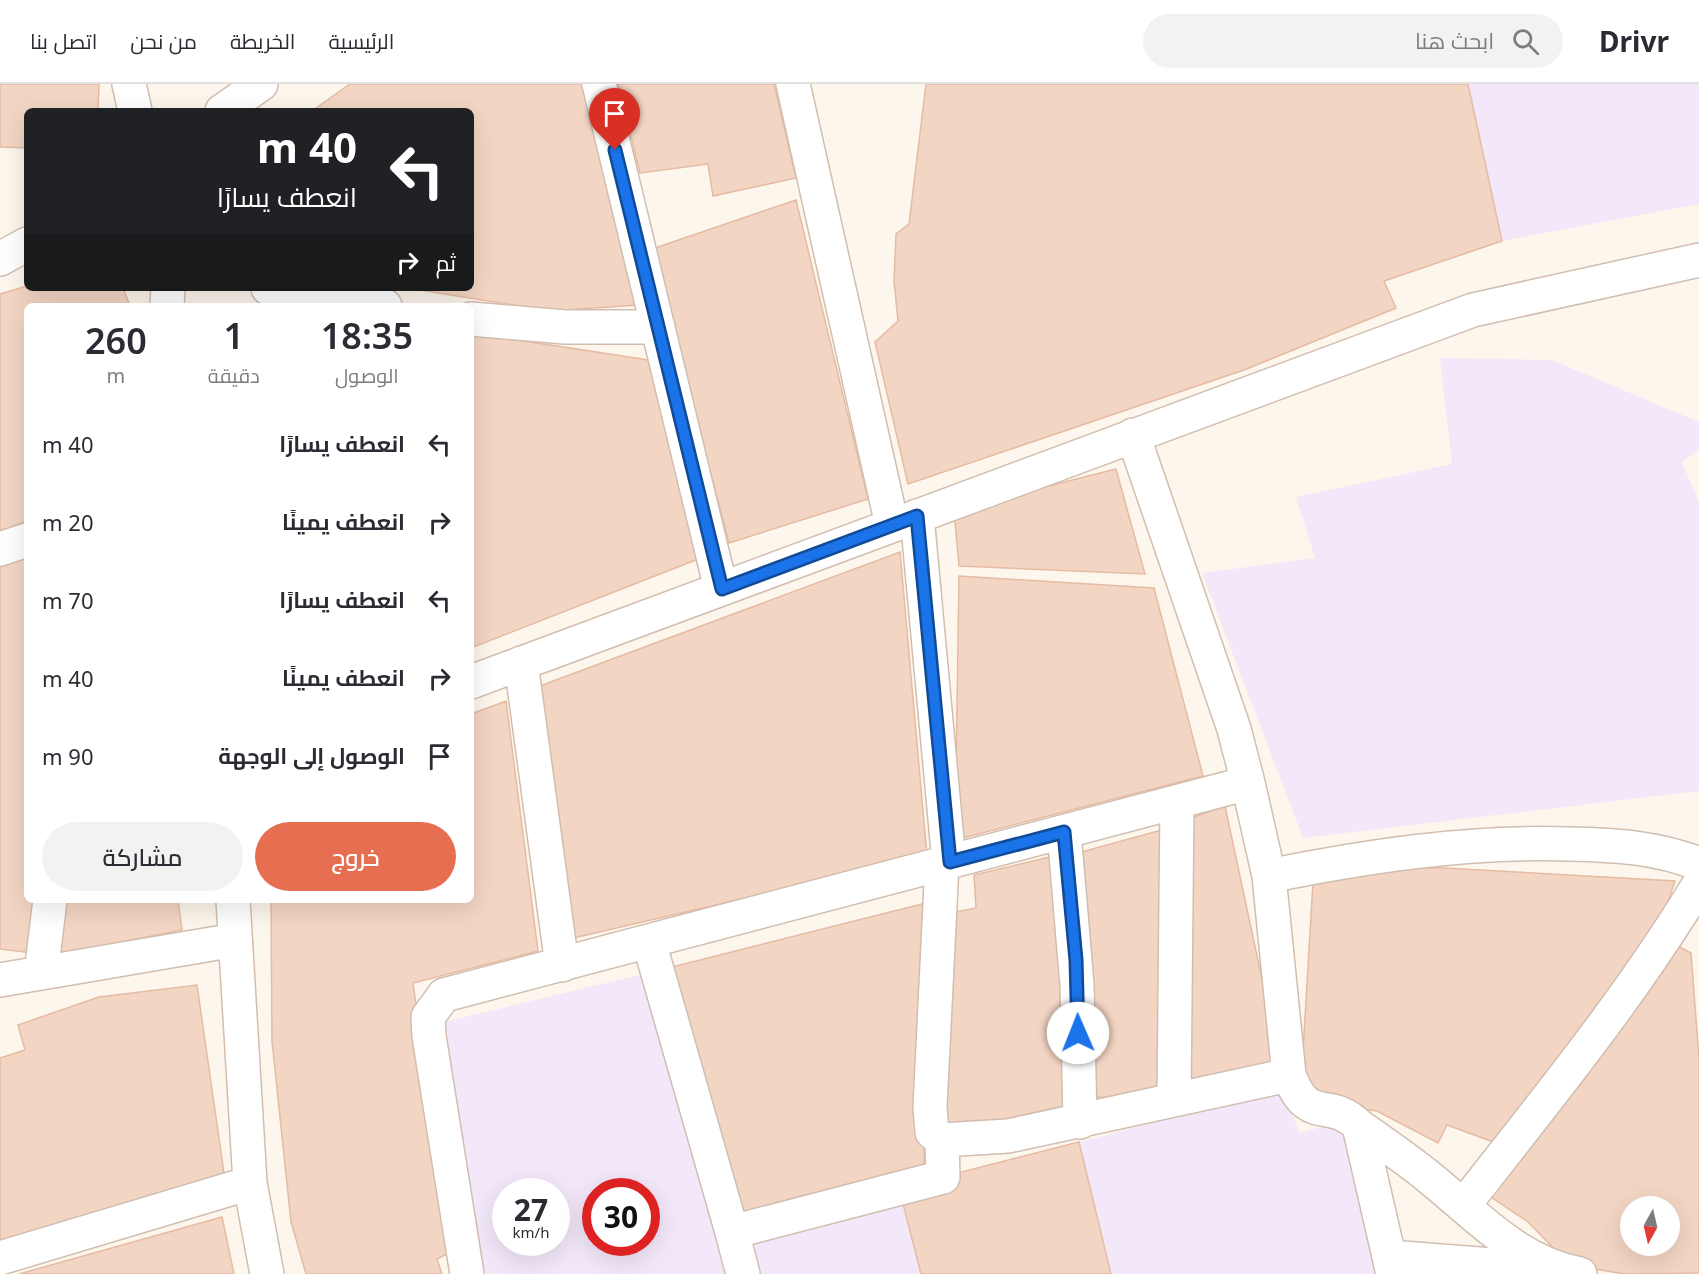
<!DOCTYPE html>
<html lang="ar">
<head>
<meta charset="utf-8">
<style>
	body { margin:0; font-family:"Noto Sans",Cairo,sans-serif; background:#f2f2f3; color:#2b2b33; direction:rtl; height:100vh; display:flex; flex-direction:column; font-size:22px; white-space:nowrap }
	* { box-sizing:border-box; margin:0 }
	p { font-size:20px; color:#7c7c81 }
	.icon { flex:none; width:33px; height:33px; fill:none; stroke:currentColor; stroke-width:2; stroke-linecap:round; stroke-linejoin:round }
	.map { position:relative; flex:1; overflow:hidden; direction:ltr }
	.details { position:absolute; left:24px; top:219px; width:450px; height:600px; display:flex; flex-direction:column; background:#fff; border-radius:9px; box-shadow:0 6px 24px #0002; direction:rtl }
	.details>* { flex:none }
	.top-card { position:absolute; left:24px; top:24px; width:450px; height:183px; border-radius:9px; box-shadow:0 6px 24px #0002; direction:rtl; background:#202124; color:#fff; overflow:hidden }
	.needle { width:39px; rotate:188deg }
	.buttons { position:absolute; left:1620px; top:1112px; display:grid; gap:12px }
	.buttons a { display:grid; place-items:center; width:60px; height:60px; border-radius:50%; background:#fff; box-shadow:0 6px 24px #0002; font-size:30px }
	.speed { position:absolute; left:492px; top:1094px; display:flex; gap:12px; font-size:30px; font-weight:700; text-align:center }
	.speed>* { display:grid; place-content:center; width:78px; height:78px; border-radius:50%; background:#fff; box-shadow:0 6px 24px #0002; line-height:1 }
	.speed small { font-size:15px; font-weight:400 }
	.speed .limit { border:9px solid #d22; background:#fff; color:#111 }
	.pin { position:absolute; display:grid; place-items:center; width:51px; height:51px; color:#fff; margin:-62px -26px; border-radius:50% 50% 50% 0; rotate:-45deg; box-shadow:0 0 6px #0007 }
	.pin .icon { rotate:45deg }
	.me { position:absolute; width:66px; margin:-33px; rotate:359deg; stroke-linejoin:round; filter:drop-shadow(0 0 4px #0008) }
	.turn { display:flex; align-items:center; gap:21px; height:126px; padding:0 18px; font-size:27px }
	.turn .icon { width:78px; height:78px; stroke-width:2.5 }
	.turn b { display:block; font-size:42px; line-height:51px }
	.then { display:flex; align-items:center; height:57px; padding:0 18px; background:#0003; gap:12px; font-size:22px }
	.eta { display:flex; justify-content:space-evenly; align-items:center; height:102px; text-align:center }
	.eta b { font-size:36px; font-weight:600; line-height:42px }
	.primary-button { display:flex; gap:12px; margin-top:auto; padding:12px 18px }
	.primary-button a { flex:1; height:69px; border-radius:36px; background:#e76f51; color:#fff; font-size:24px; font-weight:600; line-height:69px; text-align:center }
	.primary-button a+a { background:#f2f2f3; color:#2b2b33 }
	ul { padding:0; list-style:none }
	li { display:flex; align-items:center; gap:18px; height:78px; padding:0 18px }
	li div { flex:1 }
	li b { display:block; font-size:22px }
	li em { font-style:normal }
	header { display:flex; align-items:center; gap:36px; box-sizing:border-box; height:84px; padding:0 30px; background:#fff; border-bottom:2px solid #e1e1e2 }
	header strong { font-size:28px }
	nav { display:flex; gap:33px; margin-inline-start:auto; font-size:21px }
	.search { width:420px; height:54px; background:#f2f2f3; display:flex; align-items:center; gap:15px; box-sizing:border-box; padding:0 21px; border-radius:33px; color:#7c7c81; font-size:22px }
	.map>svg:first-child { display:block }
	.education { fill:#f3e8fa; fill-rule:evenodd }
	.building { fill:#f3d5c3; stroke:#e6bba3; stroke-width:1.5; fill-rule:evenodd }
	.lines { fill:none; stroke-linecap:round; stroke-linejoin:round }
	.street-casing { stroke:#d1beb0; stroke-width:36 }
	.street { stroke:#fff; stroke-width:33 }
	.route-casing { stroke:#114b97; stroke-width:15 }
	.route { stroke:#1a73e8; stroke-width:10 }
</style>
</head>
<body>
<header>
<strong>Drivr</strong>
<div class="search"><svg class="icon" aria-label="search" viewBox="0 0 24 24"><circle cx="10" cy="10" r="6"/><path d="M15 15l6 6"/></svg>ابحث هنا</div>
<nav><a>الرئيسية</a><a>الخريطة</a><a>من نحن</a><a>اتصل بنا</a></nav>
</header>
<div class="map">
<svg width="1699" height="1190" viewBox="0 0 1699 1190">
	<rect width="100%" height="100%" fill="#fdf6ec"/>
	<path class="education" d="M1468 0H1699V120L1502 157Z
		M1440 274 1552 276 1699 338V365L1682 378 1699 418V707L1303 754 1202 489 1315 474 1296 413 1452 380Z
		M660 886 732 1148 1284 1005 1299 1049 1345 1037 1380 1190H479L440 939ZM506 1107H556V1158H506ZM596 1107H646V1158H596Z"/>
	<path class="building" d="M0 0H99L98 27H27V64L0 63Z
		M350 0H585L638 221 551 227 407 204H471V27H312Z
		M618 0H774L796 94 713 112 708 80 640 89Z
		M926 0H1468L1502 157 1384 197 1396 224 1244 286 908 400 875 258 898 237 894 197 896 150 909 140Z
		M796 116 868 415 729 459 652 165Z
		M27 202V204H123L130 222H27V437L0 447V210Z
		M471 249 655 277 701 474 471 564Z
		M1116 385 1145 490 959 482 954 426Z
		M900 468 927 772 569 855 537 603Z
		M27 474V816H43L40 870 0 865V483Z
		M959 492 1154 504 1203 692 955 756Z
		M506 617 538 867 413 899 437 1070 456 1165 437 1175 442 1190H306L291 1138 272 957 271 818 471 816V630Z
		M1225 722 1281 984 1182 997V737Z
		M1169 744 1159 1011 1087 1014 1074 770Z
		M1058 771 1068 1039 943 1043 950 829 976 824 974 791Z
		M1363 783 1445 784 1675 797 1652 867 1507 1063 1447 1041 1438 1059 1377 1027 1320 1019 1301 1001 1313 798Z
		M59 816H178L182 846 55 871Z
		M926 819 924 1091 732 1148 660 886Z
		M1674 860 1691 869 1699 974V1189L1625 1190 1570 1181 1528 1138 1488 1111ZM1630 1122H1670V1161H1630Z
		M197 901 224 1089 0 1163V974L25 966 18 941 99 913Z
		M1079 1058 1111 1190H921L899 1104Z
		M222 1133 234 1190H19Z"/>
	<g class="lines">
		<g class="street-casing">
			<path id="street" d="M129 0 135 27
				M599 0 721 505
				M793 0 892 441
				M222 27 261 0
				M0 175 27 160
				M268 204 385 222
				M167 222 168 204
				M471 235 565 243H658
				M1133 351 1234 645 1248 699 1269 792 1289 991C1308 1043 1330 1012 1359 1042L1393 1190
				M917 432 949 778
				M0 465 27 456
				M521 579 562 881
				M471 598 1473 226 1699 176
				M1064 748 1077 901 1080 1038
				M942 780 930 1023 932 1048 942 1056 1008 1052 1289 991
				M1269 792C1367 772 1468 757 1569 760 1615 761 1656 763 1699 780
				M233 816 250 1099 267 1190
				M649 858 732 1148
				M41 889 50 816
				M0 896 235 856
				M1174 1014 1177 718
				M1359 1042C1383 1059 1407 1075 1430 1094 1477 1132 1519 1179 1580 1190
				M1464 1121C1546 1016 1630 914 1699 800
				M1389 1173 1544 1185
				M0 1174 250 1099
				M467 1190 429 952 428 933 444 911 1248 699
				M743 1190 732 1148 943 1093 942 1056"/>
		</g>
		<use href="#street" class="street"/>
	</g>
	<g class="lines">
		<g class="route-casing">
			<path id="route" d="M615 66 722 505 917 432 950 778 1064 748 1076 876 1078 949"/>
		</g>
		<use href="#route" class="route"/>
	</g>
</svg>
<div class="buttons">
<a><svg class="needle" viewBox="-14 -14 28 28"><path d="M0-13l5 13h-10z" fill="#e53935"/><path d="M0 13l5-13h-10z" fill="#7c7c81"/></svg></a>
</div>
<div class="speed"><div>27<small>km/h</small></div><div class="limit">30</div></div>
<div class="pin" style="left:615px;top:66px;background:#d93025"><svg class="icon" aria-label="arrive" viewBox="0 0 24 24"><path d="M6 21V4h12l-3 4 3 4H6"/></svg></div>
<svg class="me" style="left:1078px;top:949px" viewBox="-20 -20 40 40"><circle r="19" fill="#fff"/><path d="M0-13L10 11 0 6-10 11z" fill="#1a73e8"/></svg>
<div class="top-card">
<div class="turn"><svg class="icon" aria-label="left" viewBox="0 0 24 24"><path d="M17 20v-9H6M10 6l-5 5 5 5"/></svg><div><b>40 m</b>انعطف يسارًا</div></div>
<div class="then">ثم<svg class="icon" aria-label="right" viewBox="0 0 24 24"><path d="M7 20v-9h11M14 6l5 5-5 5"/></svg></div>
</div>
<section class="details">
<div class="eta">
<div><b>18:35</b><p>الوصول</p></div>
<div><b>1</b><p>دقيقة</p></div>
<div><b>260</b><p>m</p></div>
</div>
<ul>
<li><svg class="icon" aria-label="left" viewBox="0 0 24 24"><path d="M17 20v-9H6M10 6l-5 5 5 5"/></svg><div><b>انعطف يسارًا</b></div><em>40 m</em></li>
<li><svg class="icon" aria-label="right" viewBox="0 0 24 24"><path d="M7 20v-9h11M14 6l5 5-5 5"/></svg><div><b>انعطف يمينًا</b></div><em>20 m</em></li>
<li><svg class="icon" aria-label="left" viewBox="0 0 24 24"><path d="M17 20v-9H6M10 6l-5 5 5 5"/></svg><div><b>انعطف يسارًا</b></div><em>70 m</em></li>
<li><svg class="icon" aria-label="right" viewBox="0 0 24 24"><path d="M7 20v-9h11M14 6l5 5-5 5"/></svg><div><b>انعطف يمينًا</b></div><em>40 m</em></li>
<li><svg class="icon" aria-label="arrive" viewBox="0 0 24 24"><path d="M6 21V4h12l-3 4 3 4H6"/></svg><div><b>الوصول إلى الوجهة</b></div><em>90 m</em></li>
</ul>
<div class="primary-button"><a>خروج</a><a>مشاركة</a></div>
</section>
</div>
</body>
</html>
